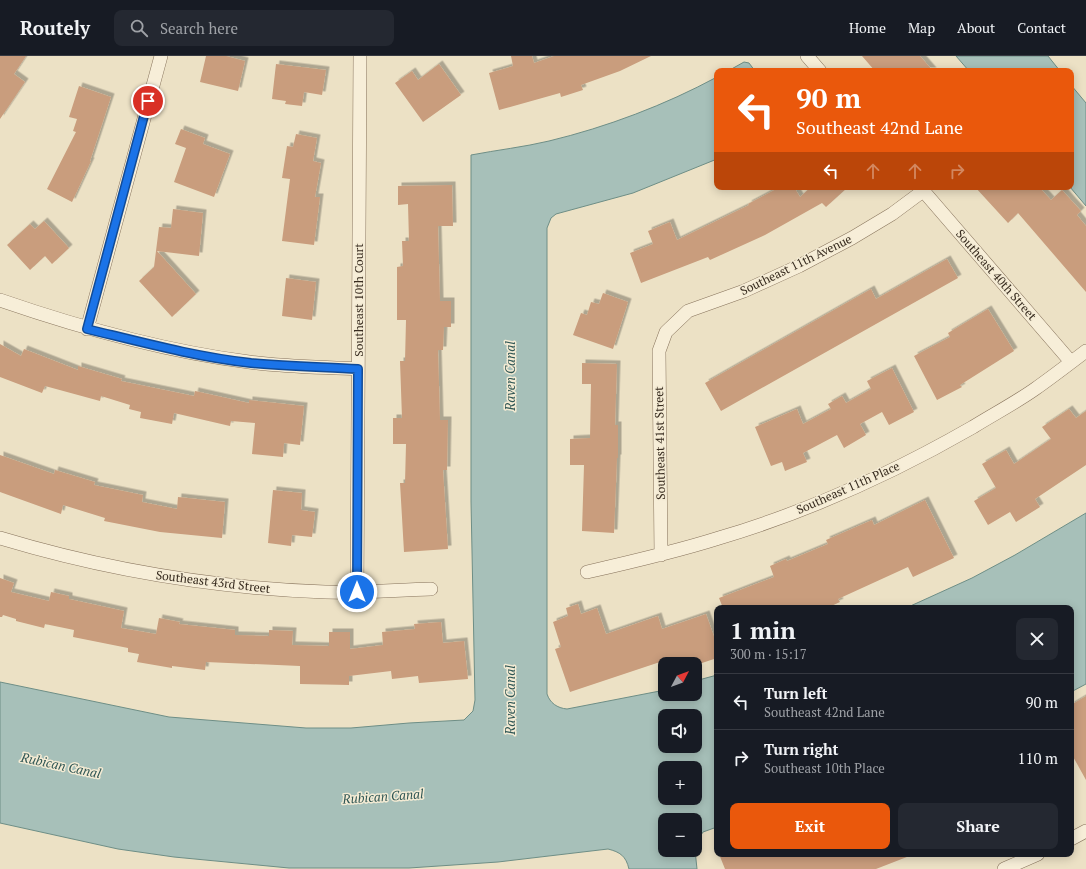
<!DOCTYPE html>
<html lang="en">
<head>
<meta charset="utf-8">
<style>
	body { margin:0; font-family:"PT Serif",serif; background:#242831; color:#f1f3f6; height:100vh; display:flex; flex-direction:column; font-size:15px; white-space:nowrap }
	* { box-sizing:border-box; margin:0 }
	p { font-size:13px; color:#9ea1a6 }
	.icon { flex:none; width:22px; height:22px; fill:none; stroke:currentColor; stroke-width:2; stroke-linecap:round; stroke-linejoin:round }
	.map { position:relative; flex:1; overflow:hidden }
	.panel { position:absolute; left:714px; top:549px; width:360px; height:252px; display:flex; flex-direction:column; background:#171b24; border-radius:8px; box-shadow:0 2px 10px #0003 }
	.panel>* { flex:none }
	.top-card { position:absolute; left:714px; top:12px; width:360px; height:122px; border-radius:8px; box-shadow:0 2px 10px #0003; background:#ea580c; color:#fff; overflow:hidden }
	.needle { width:26px; rotate:49deg }
	.tools { position:absolute; left:658px; top:601px; display:grid; gap:8px }
	.tools a { display:grid; place-items:center; width:44px; height:44px; border-radius:8px; background:#171b24; box-shadow:0 2px 10px #0003; font-size:20px }
	.pin { position:absolute; display:grid; place-items:center; width:34px; height:34px; color:#fff; margin:-17px; border:2px solid #fff; border-radius:50%; box-shadow:0 1px 4px #0007 }
	.me { position:absolute; width:44px; margin:-22px; rotate:0deg; stroke-linejoin:round; filter:drop-shadow(0 0 3px #0008) }
	.turn { display:flex; align-items:center; gap:14px; height:84px; padding:0 16px; font-size:18px }
	.turn .icon { width:52px; height:52px; stroke-width:2.5 }
	.turn b { display:block; font-size:28px; line-height:34px }
	.lanes { display:flex; align-items:center; height:38px; padding:0 16px; background:#0003; justify-content:center; gap:20px; direction:ltr }
	.lanes .off { opacity:.35 }
	.round { display:grid; place-items:center; flex:none; width:42px; height:42px; border-radius:8px; background:#242831 }
	.overview { display:flex; align-items:center; justify-content:space-between; height:68px; padding:0 16px }
	h1 { font-size:24px; font-weight:700; line-height:30px }
	.action { display:flex; gap:8px; margin-top:auto; padding:8px 16px }
	.action a { flex:1; height:46px; border-radius:8px; background:#ea580c; color:#fff; font-size:16px; font-weight:700; line-height:46px; text-align:center }
	.action a+a { background:#242831; color:#f1f3f6 }
	ul { padding:0; list-style:none }
	li { display:flex; align-items:center; gap:12px; height:56px; padding:0 16px; border-top:1px solid #363941 }
	li div { flex:1 }
	li b { display:block; font-size:15px }
	li em { font-style:normal }
	header { display:flex; align-items:center; gap:24px; box-sizing:border-box; height:56px; padding:0 20px; background:#171b24; border-bottom:1px solid #363941 }
	header strong { font-size:19px }
	nav { display:flex; gap:22px; margin-inline-start:auto; font-size:14px }
	.search { width:280px; height:36px; background:#242831; display:flex; align-items:center; gap:10px; box-sizing:border-box; padding:0 14px; border-radius:8px; color:#9ea1a6; font-size:15px }
	.map>svg:first-child { display:block }
	.water { fill:#a7c0b9; stroke:#6e8e86; fill-rule:evenodd }
	.building { fill:#c99d7d; filter:url(#shadow) }
	.lines { fill:none; stroke-linecap:round; stroke-linejoin:round }
	.street-casing { stroke:#87735c; stroke-width:14 }
	.street { stroke:#f7eed8; stroke-width:13 }
	.route-casing { stroke:#114b97; stroke-width:10 }
	.route { stroke:#1a73e8; stroke-width:7 }
	.labels { text-anchor:middle; stroke-width:3; stroke-linejoin:round; paint-order:stroke }
	.street-label { font-size:12px; fill:#372b1f; stroke:#f4ebd4 }
	.water-label { font-size:13px; font-style:italic; fill:#2f5654; stroke:#f4ebd4 }
</style>
</head>
<body>
<header>
<strong>Routely</strong>
<div class="search"><svg class="icon" aria-label="search" viewBox="0 0 24 24"><circle cx="10" cy="10" r="6"/><path d="M15 15l6 6"/></svg>Search here</div>
<nav><a>Home</a><a>Map</a><a>About</a><a>Contact</a></nav>
</header>
<div class="map">
<svg width="1086" height="813" viewBox="0 0 1086 813">
	<defs>
		<filter id="shadow"><feDropShadow dx="3.5" dy="-3.5" stdDeviation="0" flood-color="#0004"/></filter>
	</defs>
	<rect width="100%" height="100%" fill="#ece1c5"/>
	<path class="water" d="M956 0H1048L1060 15H969Z
		M744 6 749 7 755 15H728Z
		M717 21V103L633 137 556 158 551 162 547 172V638C550 647 557 652 567 653L665 634V638H695V625L717 619V771L703 776 695 788V764H665V794H695L697 813H629C626 800 620 796 608 793L498 806 409 812H289L174 801 118 793 0 767V626L169 661 306 672H351L409 667 464 664 473 655 475 644 471 445V99C497 94 524 91 549 85 607 71 665 49 717 21ZM665 660H695V690H665ZM665 712H695V742H665Z
		M1071 29 1086 47V150L1070 131Z
		M1086 457V628L1071 636V552H906L972 522 1015 499Z"/>
	<path class="building" d="M0 0H26L14 18 25 26 0 63Z
		M206 0H226L245 5 238 35 200 26Z
		M511 0H532L534 7 554 0H651L620 15 581 29 583 34 561 41 560 37 499 54 489 17 513 10Z
		M862 0H920L933 15H875Z
		M276 8 326 14 322 39 304 36 302 50 285 48 286 45 272 43Z
		M439 8 461 39 423 66 395 27 412 15 418 24Z
		M79 30 111 41 90 105H91L72 146 47 133 76 76 73 75 77 63 69 61Z
		M181 73 205 82 203 88 230 98 214 141 174 126 186 92 175 88Z
		M296 78 317 82 313 105 321 107 315 141H320L314 189 282 185 290 123 282 122 287 90 293 91Z
		M452 129 453 170H438L440 245H451V271H444L443 294H438L440 364H448L447 414H443L448 493 404 496 400 427H405L406 388H393V362H402L400 305H405L406 264H397V211L403 210 402 185H409L408 148 398 149V130Z
		M780 131H794L800 141 811 131H848L826 151 822 147 765 179 710 204 708 201 641 227 630 197 653 188 648 175 670 166 677 184 749 149 748 148Z
		M975 131H1039L1051 144 1062 134 1081 155 1077 159 1086 170V236L1018 157 1008 167Z
		M173 153 203 157 199 200 157 195 196 238 172 261 139 225 154 211 159 171 171 172Z
		M44 165 69 192 52 208 45 200 30 214 7 189 30 168 35 173Z
		M947 203 958 222 721 355 705 327 871 233 876 243Z
		M286 222 316 226 312 264 282 260Z
		M603 237 628 246 613 293 573 279 581 257 587 259 591 246 599 248Z
		M988 253 1014 295 960 329 962 331 937 344 914 300 950 281 948 277Z
		M0 288 21 300 24 293 78 314V310L122 323 121 325 194 340 195 335 249 347V344L304 350 300 389 284 387 283 401 252 398 255 367 231 365 230 370 174 357 172 368 140 362 141 356 129 353 130 349 101 340 100 345 45 330 42 337 0 321Z
		M582 307 617 308 615 369H618V402H617L614 477 582 475 584 409H570V383L590 382 591 328H582Z
		M892 312 914 356 889 369 882 356 860 368 866 379 844 392 837 379 803 397 807 406 785 415 782 406 771 410 755 371 797 353 803 368 831 353 828 348 842 340 846 347 871 333 867 325Z
		M1069 353 1076 362 1086 355V409L1035 443 1040 451 1016 466 1010 456 988 469 974 445 996 432 982 408 1006 394 1014 408 1051 383 1042 371Z
		M0 399 54 418 55 414 95 426 94 429 143 439 142 446 177 453 178 441 225 446 222 482 160 476 104 465 105 462 63 449 61 458 0 436Z
		M273 434 302 437 301 454 315 456 312 481 292 479 291 490 268 487Z
		M925 444 954 502 913 521 908 511 838 543 840 546 827 552H723L719 542 774 521 770 510 786 503 787 505 828 488 826 484 872 464 874 469Z
		M0 522 14 527 11 536 49 545 51 536 69 540V543L124 555 121 572 156 578 159 562 180 566 179 568 235 574V579L269 580V574L293 575 292 589 329 590V576H350V593L383 589 382 576 415 573 414 568 441 566 443 587 464 585 468 623 419 627 418 620 392 623 391 615 349 620V629L300 628V610L206 606 205 614 172 610V612L137 606 139 598 128 596V592L73 581 74 574 45 568 44 572 16 565V563L3 559 2 561H0Z
		M578 548 581 558 597 552 606 578 658 560 662 573 706 558 717 589V602L699 608H667L666 604 570 636 555 593 561 591 553 566 568 560 566 552Z
		M1086 640V724L1071 697V649Z
		M719 798H912V799L876 813H725Z"/>
	<g class="lines">
		<g class="street-casing">
			<path id="street" d="M807 0 820 15
				M920 131 1071 306
				M0 244C81 272 164 295 249 306 285 311 322 311 358 313
				M87 273 161 0
				M0 482C106 514 215 532 325 536 360 537 395 534 431 533
				M661 499 659 295 666 276 688 255 744 235 799 210 852 182 892 158 923 135
				M587 516C631 506 675 496 719 482 807 456 893 417 973 371 994 358 1015 347 1035 333 1052 321 1069 308 1086 295
				M357 536 360 0
				M1071 783 1086 775
				M1004 813 1038 798"/>
		</g>
		<use href="#street" class="street"/>
	</g>
	<g class="lines">
		<g class="route-casing">
			<path id="route" d="M148 45 87 273C141 286 196 301 251 307 287 310 323 311 358 313L357 536"/>
		</g>
		<use href="#route" class="route"/>
	</g>
	<g class="labels">
		<g class="street-label">
			<text transform="translate(796 209) rotate(-26)" y="4">Southeast 11th Avenue</text>
			<text transform="translate(996 219) rotate(49)" y="4">Southeast 40th Street</text>
			<text transform="translate(359 244) rotate(-90)" y="4">Southeast 10th Court</text>
			<text transform="translate(660 387) rotate(-91)" y="4">Southeast 41st Street</text>
			<text transform="translate(848 432) rotate(-24)" y="4">Southeast 11th Place</text>
			<text transform="translate(213 526) rotate(7)" y="4">Southeast 43rd Street</text>
		</g>
		<g class="water-label">
			<text transform="translate(510 320) rotate(-90)" y="5">Raven Canal</text>
			<text transform="translate(510 644) rotate(-90)" y="5">Raven Canal</text>
			<text transform="translate(61 709) rotate(12)" y="5">Rubican Canal</text>
			<text transform="translate(383 740) rotate(-4)" y="5">Rubican Canal</text>
		</g>
	</g>
</svg>
<div class="tools">
<a><svg class="needle" viewBox="-14 -14 28 28"><path d="M0-13l5 13h-10z" fill="#e53935"/><path d="M0 13l5-13h-10z" fill="#9ea1a6"/></svg></a>
<a><svg class="icon" aria-label="sound" viewBox="0 0 24 24"><path d="M4 9h4l5-4v14l-5-4H4zM17 9q2 3 0 6"/></svg></a>
<a>+</a>
<a>−</a>
</div>
<div class="pin" style="left:148px;top:45px;background:#d93025"><svg class="icon" aria-label="arrive" viewBox="0 0 24 24"><path d="M6 21V4h12l-3 4 3 4H6"/></svg></div>
<svg class="me" style="left:357px;top:536px" viewBox="-20 -20 40 40"><circle r="17" fill="#1a73e8" stroke="#fff" stroke-width="3"/><path d="M0-11L8 9 0 5-8 9z" fill="#fff"/></svg>
<div class="top-card">
<div class="turn"><svg class="icon" aria-label="left" viewBox="0 0 24 24"><path d="M17 20v-9H6M10 6l-5 5 5 5"/></svg><div><b>90 m</b>Southeast 42nd Lane</div></div>
<div class="lanes"><svg class="icon" aria-label="left" viewBox="0 0 24 24"><path d="M17 20v-9H6M10 6l-5 5 5 5"/></svg><svg class="icon off" aria-label="ahead" viewBox="0 0 24 24"><path d="M12 20V5M6 11l6-6 6 6"/></svg><svg class="icon off" aria-label="ahead" viewBox="0 0 24 24"><path d="M12 20V5M6 11l6-6 6 6"/></svg><svg class="icon off" aria-label="right" viewBox="0 0 24 24"><path d="M7 20v-9h11M14 6l5 5-5 5"/></svg></div>
</div>
<section class="panel">
<div class="overview"><div><h1>1 min</h1><p>300 m · 15:17</p></div><a class="round"><svg class="icon" aria-label="close" viewBox="0 0 24 24"><path d="M6 6l12 12M18 6L6 18"/></svg></a></div>
<ul>
<li><svg class="icon" aria-label="left" viewBox="0 0 24 24"><path d="M17 20v-9H6M10 6l-5 5 5 5"/></svg><div><b>Turn left</b><p>Southeast 42nd Lane</p></div><em>90 m</em></li>
<li><svg class="icon" aria-label="right" viewBox="0 0 24 24"><path d="M7 20v-9h11M14 6l5 5-5 5"/></svg><div><b>Turn right</b><p>Southeast 10th Place</p></div><em>110 m</em></li>
</ul>
<div class="action"><a>Exit</a><a>Share</a></div>
</section>
</div>
</body>
</html>
